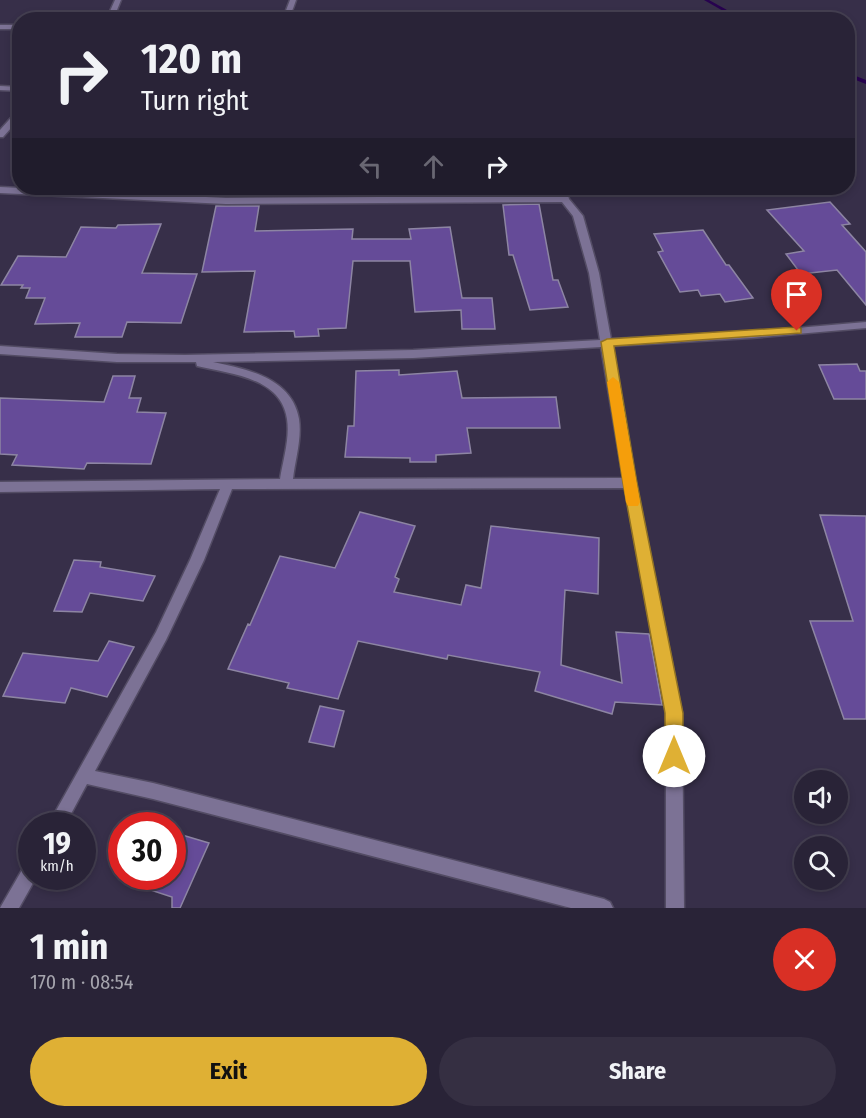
<!DOCTYPE html>
<html lang="en">
<head>
<meta charset="utf-8">
<style>
	body { margin:0; font-family:"Fira Sans Condensed",sans-serif; background:#352f42; color:#f1f3f6; height:100vh; display:flex; flex-direction:column; font-size:22px; white-space:nowrap }
	* { box-sizing:border-box; margin:0 }
	p { font-size:20px; color:#a5a4ad }
	.icon { flex:none; width:33px; height:33px; fill:none; stroke:currentColor; stroke-width:2; stroke-linecap:round; stroke-linejoin:round }
	.map { position:relative; height:908px; overflow:hidden }
	.details { display:flex; flex-direction:column; background:#292337; flex:1 }
	.details>* { flex:none }
	.guide { position:absolute; left:12px; top:12px; width:843px; height:183px; border-radius:24px; box-shadow:0 3px 9px #0003,0 0 0 2px #454052; background:#292337; color:#f1f3f6; overflow:hidden }
	.controls { position:absolute; left:794px; top:770px; display:grid; gap:12px }
	.controls a { display:grid; place-items:center; width:54px; height:54px; border-radius:50%; background:#292337; box-shadow:0 3px 9px #0003,0 0 0 2px #454052; font-size:30px }
	.speed { position:absolute; left:18px; top:812px; display:flex; gap:12px; font-size:30px; font-weight:700; text-align:center }
	.speed>* { display:grid; place-content:center; width:78px; height:78px; border-radius:50%; background:#292337; box-shadow:0 3px 9px #0003,0 0 0 2px #454052; line-height:1 }
	.speed small { font-size:15px; font-weight:400 }
	.speed .limit { border:9px solid #d22; background:#fff; color:#111 }
	.pin { position:absolute; display:grid; place-items:center; width:51px; height:51px; color:#fff; margin:-62px -26px; border-radius:50% 50% 50% 0; rotate:-45deg; box-shadow:0 0 6px #0007 }
	.pin .icon { rotate:45deg }
	.me { position:absolute; width:66px; margin:-33px; rotate:0deg; stroke-linejoin:round; filter:drop-shadow(0 0 4px #0008) }
	.turn { display:flex; align-items:center; gap:21px; height:126px; padding:0 30px; font-size:27px }
	.turn .icon { width:78px; height:78px; stroke-width:2.5 }
	.turn b { display:block; font-size:42px; line-height:51px }
	.lanes { display:flex; align-items:center; height:57px; padding:0 30px; background:#0003; justify-content:center; gap:30px; direction:ltr }
	.lanes .off { opacity:.35 }
	.round { display:grid; place-items:center; flex:none; width:63px; height:63px; border-radius:32px; background:#352f42 }
	.headline { display:flex; align-items:center; justify-content:space-between; height:102px; padding:0 30px }
	h1 { font-size:36px; font-weight:700; line-height:45px }
	.primary-button { display:flex; gap:12px; margin-top:auto; padding:12px 30px }
	.primary-button a { flex:1; height:69px; border-radius:36px; background:#dfb034; color:#111; font-size:24px; font-weight:700; line-height:69px; text-align:center }
	.primary-button a+a { background:#352f42; color:#f1f3f6 }
	.map>svg:first-child { display:block }
	.lines { fill:none; stroke-linecap:round; stroke-linejoin:round }
	.stream { fill:#27024f; fill-rule:evenodd }
	.building { fill:#654b98; stroke:#8d85a3; stroke-width:1.5 }
	.street-casing { stroke:#534c64; stroke-width:3 }
	.street { fill:#7c7295; fill-rule:evenodd }
	.route { fill:#dfb034; stroke:#917222; stroke-width:1.5 }
	.slow { fill:#f59e0b }
</style>
</head>
<body>
<div class="map">
<svg width="866" height="908" viewBox="0 0 866 908">
	<rect width="100%" height="100%" fill="#372f49"/>
	<g class="lines">
		<path class="stream" d="M704 0H709L745 20H739Z
			M848 73 866 80V84L848 77Z"/>
	</g>
	<path class="building" d="M220 188H262L261 196H226L218 195Z
		M500 188H536L537 194H501Z
		M830 202 850 224 842 225 866 252V305L837 270 801 274 786 254 804 251 767 210Z
		M539 204 553 280H558L568 307 530 310 513 255H509L503 205Z
		M216 206H259L255 231 353 229 352 239H411L409 229 450 227 462 298H492L495 329H462L461 310 415 312 410 261H353L346 328 318 329 319 336 295 337 294 331 244 332 255 271 202 272Z
		M161 224 142 273 197 274 181 323 127 322 122 337H75L80 323 35 324 45 298H26L30 288H21L23 285H1L18 256 66 257 81 227 116 228 118 225Z
		M703 230 726 265H729L753 298 725 302 720 294 701 296 698 290 680 292 658 252 663 251 654 234Z
		M857 364 860 371H866V399H834L819 365Z
		M399 370V375L457 371 462 398 556 397 560 428H467L471 453 436 455V462H410V458L345 457 348 426H354L356 371Z
		M113 376H135L129 398H141L137 412 166 413 151 464 87 463 84 469 12 465 17 455 0 454V398L104 402Z
		M360 512 415 526 395 577 399 579 394 592 461 605 466 585 481 588 491 526 599 538 598 594 565 590 561 665 622 683 616 632 649 634 662 705 615 702 612 714 535 691 540 672 448 655 447 659 358 641 338 699 287 688 289 683 228 669 248 624 250 625 280 556 335 568Z
		M820 515 866 516V719H844L810 621H853Z
		M74 560 101 562 100 567 155 576 143 601 90 593 82 612 54 611Z
		M109 641 134 647 107 697 71 688 65 703 3 696 23 653 98 661Z
		M320 706 344 711 334 747 309 742Z
		M172 832 209 843 180 908H172V897L123 881V876H172Z"/>
	<g class="lines">
		<g class="street-casing">
			<path id="street" d="M115 0H121L113 20H106Z
				M290 0H296C292 12 290 20 276 20L285 13Z
				M0 25H20V29H0Z
				M0 86 20 87V91L0 90Z
				M17 111H20V118L3 137H0V130Z
				M0 187 226 198 560 196 558 188H566L569 199 583 216 599 273 611 339 751 332 866 322V328L751 338 612 346 636 483 682 713 684 908H666V713L625 488 232 489 204 560 166 640 95 771 153 783 604 899 610 902 613 908H571L153 799 87 784 65 825H48L156 632 190 560 220 489 0 492V482L280 479C283 460 290 438 287 419 281 377 230 374 197 366L196 362H117L0 354V346L117 354 185 355 413 350 600 340 589 273 573 216 562 202 226 204 0 193ZM601 347 623 478 293 479C295 460 302 439 299 419 292 378 247 369 213 362L413 358Z
				M32 861V876H37L19 908H0L26 863Z"/>
		</g>
		<use href="#street" class="street"/>
	</g>
	<path class="route" d="M797 327 801 328V333L614 346 637 483 683 713V756L681 762 674 765 668 762 665 756V713L623 483 601 342 607 339Z"/>
	<path class="slow" d="M613 377 619 382 640 502 638 506H628L626 502 607 382Z"/>
</svg>
<div class="controls">
<a><svg class="icon" aria-label="sound" viewBox="0 0 24 24"><path d="M4 9h4l5-4v14l-5-4H4zM17 9q2 3 0 6"/></svg></a>
<a><svg class="icon" aria-label="search" viewBox="0 0 24 24"><circle cx="10" cy="10" r="6"/><path d="M15 15l6 6"/></svg></a>
</div>
<div class="speed"><div>19<small>km/h</small></div><div class="limit">30</div></div>
<div class="pin" style="left:797px;top:331px;background:#d93025"><svg class="icon" aria-label="arrive" viewBox="0 0 24 24"><path d="M6 21V4h12l-3 4 3 4H6"/></svg></div>
<svg class="me" style="left:674px;top:756px" viewBox="-20 -20 40 40"><circle r="19" fill="#fff"/><path d="M0-13L10 11 0 6-10 11z" fill="#dfb034"/></svg>
<div class="guide">
<div class="turn"><svg class="icon" aria-label="right" viewBox="0 0 24 24"><path d="M7 20v-9h11M14 6l5 5-5 5"/></svg><div><b>120 m</b>Turn right</div></div>
<div class="lanes"><svg class="icon off" aria-label="left" viewBox="0 0 24 24"><path d="M17 20v-9H6M10 6l-5 5 5 5"/></svg><svg class="icon off" aria-label="ahead" viewBox="0 0 24 24"><path d="M12 20V5M6 11l6-6 6 6"/></svg><svg class="icon" aria-label="right" viewBox="0 0 24 24"><path d="M7 20v-9h11M14 6l5 5-5 5"/></svg></div>
</div>
</div>
<section class="details">
<div class="headline"><div><h1>1 min</h1><p>170 m · 08:54</p></div><a class="round" style="background:#d93025;color:#fff"><svg class="icon" aria-label="close" viewBox="0 0 24 24"><path d="M6 6l12 12M18 6L6 18"/></svg></a></div>
<div class="primary-button"><a>Exit</a><a>Share</a></div>
</section>
</body>
</html>
